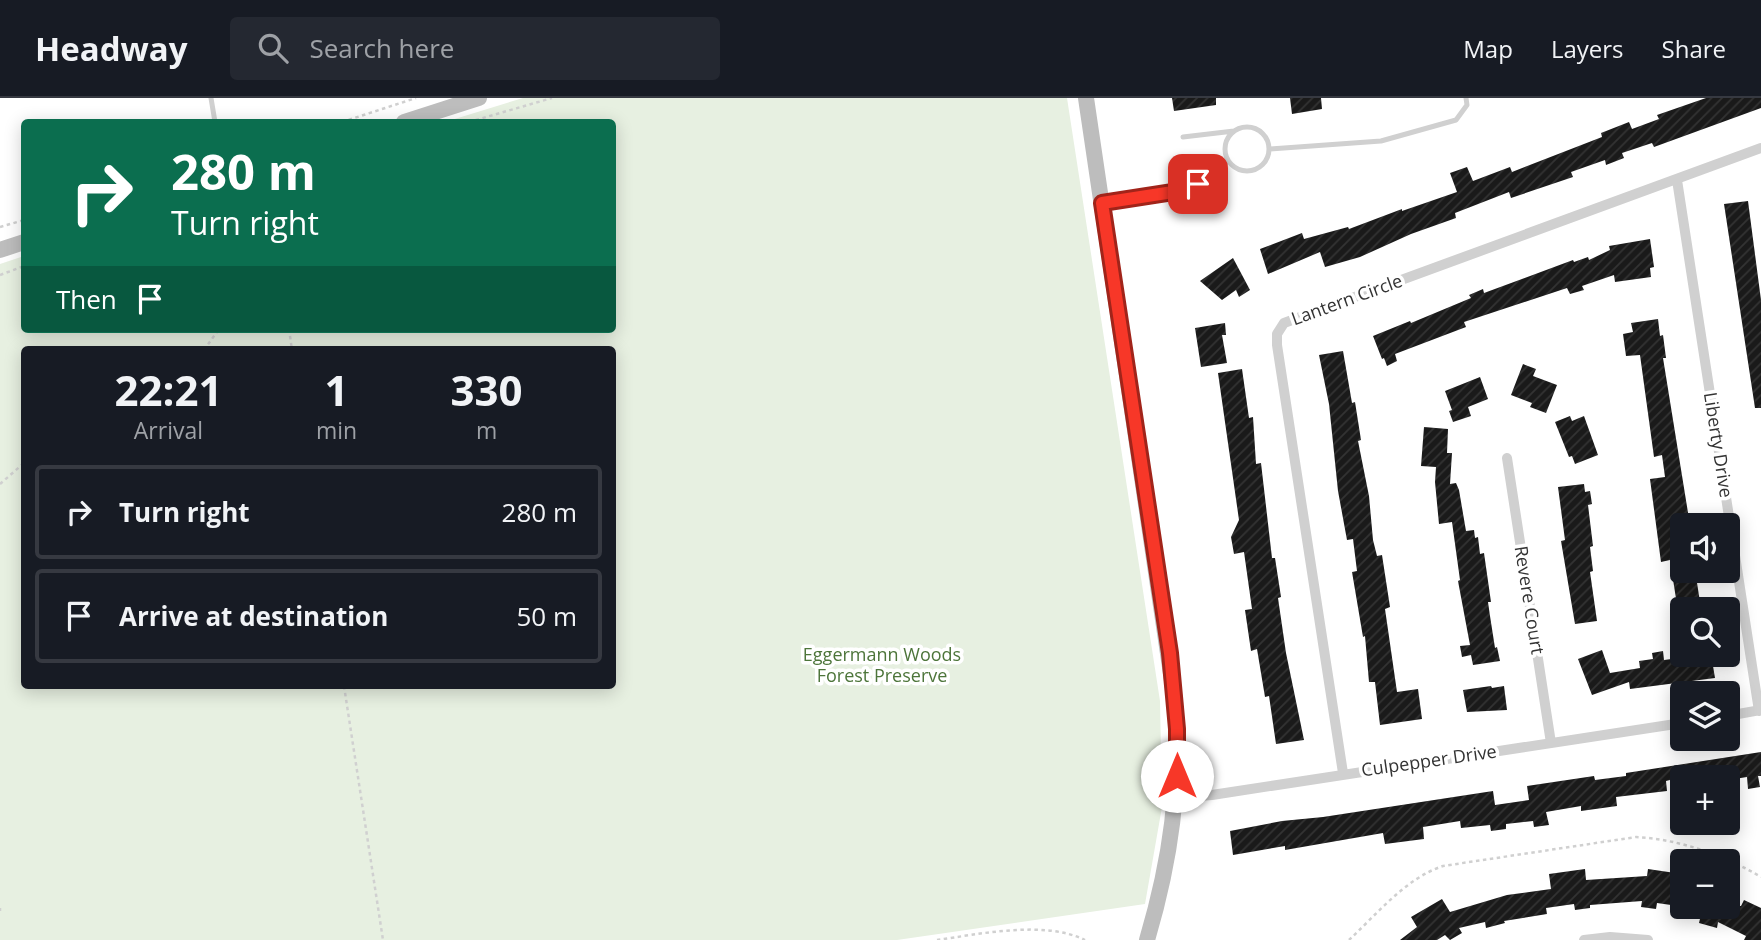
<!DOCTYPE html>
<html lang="en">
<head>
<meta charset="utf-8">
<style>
	body { margin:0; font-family:"Open Sans",sans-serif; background:#242831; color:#f1f3f6; height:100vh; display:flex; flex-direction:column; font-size:26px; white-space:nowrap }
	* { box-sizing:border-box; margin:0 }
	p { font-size:23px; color:#9ea1a6 }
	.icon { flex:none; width:38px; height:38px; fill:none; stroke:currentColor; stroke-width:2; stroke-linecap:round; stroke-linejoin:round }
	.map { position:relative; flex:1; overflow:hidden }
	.details { position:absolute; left:21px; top:248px; width:595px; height:343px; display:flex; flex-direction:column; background:#171b24; border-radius:7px; box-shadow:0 4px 18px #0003 }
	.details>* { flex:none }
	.guide { position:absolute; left:21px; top:21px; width:595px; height:214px; border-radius:7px; box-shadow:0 4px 18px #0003; background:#0b6e4f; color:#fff; overflow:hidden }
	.controls { position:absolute; left:1670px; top:415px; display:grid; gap:14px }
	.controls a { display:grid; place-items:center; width:70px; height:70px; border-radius:7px; background:#171b24; box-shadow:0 4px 18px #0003; font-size:35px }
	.pin { position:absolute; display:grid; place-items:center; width:60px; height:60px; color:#fff; margin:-30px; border-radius:14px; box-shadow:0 4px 10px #0006 }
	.me { position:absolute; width:77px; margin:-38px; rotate:0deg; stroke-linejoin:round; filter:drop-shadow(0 0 5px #0008) }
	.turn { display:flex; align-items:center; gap:24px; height:147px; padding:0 35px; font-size:32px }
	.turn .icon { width:91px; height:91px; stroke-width:2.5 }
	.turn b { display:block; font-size:49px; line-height:60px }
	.then { display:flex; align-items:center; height:66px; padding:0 35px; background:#0003; gap:14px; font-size:26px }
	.eta { display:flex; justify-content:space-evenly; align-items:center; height:119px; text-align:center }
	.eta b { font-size:42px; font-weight:700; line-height:49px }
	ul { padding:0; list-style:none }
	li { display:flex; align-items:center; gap:21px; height:94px; margin:0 14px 10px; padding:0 21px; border:4px solid #363941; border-radius:7px }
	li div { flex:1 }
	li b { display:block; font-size:26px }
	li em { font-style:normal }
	header { display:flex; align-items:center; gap:42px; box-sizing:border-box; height:98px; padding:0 35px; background:#171b24; border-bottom:2px solid #363941 }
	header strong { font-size:33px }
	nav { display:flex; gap:38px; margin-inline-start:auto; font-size:24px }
	.search { width:490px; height:63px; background:#242831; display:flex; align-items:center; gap:18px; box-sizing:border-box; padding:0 24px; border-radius:7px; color:#9ea1a6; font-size:26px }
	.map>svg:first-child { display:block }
	.park { fill:#e7f0e1; fill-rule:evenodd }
	.building { fill:url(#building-hatch) }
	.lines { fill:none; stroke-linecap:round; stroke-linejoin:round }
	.path { stroke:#d0d0d0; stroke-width:2.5; stroke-dasharray:3.5 3.5; stroke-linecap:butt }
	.lane { stroke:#d0d0d0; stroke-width:5 }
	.street { stroke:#d0d0d0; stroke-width:10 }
	.secondary { stroke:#bdbdbd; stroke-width:16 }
	.route-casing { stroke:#a1241a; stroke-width:18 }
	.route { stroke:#f73728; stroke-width:12 }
	.labels { text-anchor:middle; stroke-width:7; stroke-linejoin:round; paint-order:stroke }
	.street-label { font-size:18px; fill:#333; stroke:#fff }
	.park-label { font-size:18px; fill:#4d753a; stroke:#fff }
</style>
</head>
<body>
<header>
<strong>Headway</strong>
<div class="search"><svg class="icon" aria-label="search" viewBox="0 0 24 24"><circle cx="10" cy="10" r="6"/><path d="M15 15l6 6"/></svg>Search here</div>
<nav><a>Map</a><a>Layers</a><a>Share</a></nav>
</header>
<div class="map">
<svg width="1761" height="842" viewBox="0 0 1761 842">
	<defs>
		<pattern id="building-hatch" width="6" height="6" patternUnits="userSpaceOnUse" patternTransform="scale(1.75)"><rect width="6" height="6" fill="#1a1a1a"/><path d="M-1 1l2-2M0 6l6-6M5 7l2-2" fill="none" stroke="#333"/></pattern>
	</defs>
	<rect width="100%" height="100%" fill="#fff"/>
	<path class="park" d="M523 0H1067L1160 603 1162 709 1145 806 897 842H0V166L24 158V231H612V24H445ZM24 252H612V588H24Z"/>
	<path class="building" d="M1172 0H1216V7L1174 13Z
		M1290 0H1321L1322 11 1292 16Z
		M1706 0H1761V10L1654 49 1652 45 1622 55 1624 60 1606 67 1605 62 1571 74 1573 79 1511 100 1509 94 1455 115 1456 120 1411 136 1360 159 1325 169 1320 154 1268 176 1260 151 1302 135 1304 141 1348 129 1349 131 1402 111V113L1457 94 1450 75 1467 69 1473 83 1510 69 1512 74 1602 39 1601 35 1629 24 1632 31 1659 21 1657 17Z
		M1748 103 1761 202V310H1755L1724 106Z
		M1650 141 1654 169 1650 170 1651 179 1615 184 1614 177 1582 188 1584 192 1570 196 1567 190 1464 224 1466 229 1395 256 1397 263 1387 268 1384 260 1382 261 1373 238 1410 223 1411 225 1471 200 1469 197 1483 191 1484 195 1573 162 1574 164 1588 159 1589 162 1610 152 1609 148Z
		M1233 160 1250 192 1239 199 1236 192 1222 202 1200 183Z
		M1658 221 1660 238 1663 237 1666 260H1663L1690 427H1682V472H1695L1700 504 1677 507 1670 462 1661 464 1650 381 1665 379 1662 357 1654 359 1640 257 1626 258 1623 236 1633 234 1631 225Z
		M1225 225 1226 237H1222L1227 265 1201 269 1195 230Z
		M1343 253 1352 305 1355 304 1361 342 1358 343 1369 398 1373 442 1377 458 1382 457 1390 509 1385 511 1397 594 1418 591 1422 621 1380 627 1375 584H1369L1365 538 1363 539 1352 474 1357 473 1353 441 1347 442 1338 393 1329 306 1319 257Z
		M1523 266 1536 271 1533 278 1557 287 1546 315 1530 309 1532 305 1511 297Z
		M1242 271 1249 320 1253 319 1256 366 1261 365 1272 460H1275L1281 499 1278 500 1286 555 1304 642 1276 646 1269 598 1265 599 1257 551 1251 553 1245 512 1252 511 1244 454 1234 456 1231 439 1239 422 1218 275Z
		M1480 279 1488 301 1468 309 1471 318 1453 324 1449 313 1452 312 1445 293Z
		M1570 318 1572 323 1584 318 1598 357 1575 366 1572 358 1569 359 1555 324Z
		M1424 329 1448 331 1447 355H1452L1450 386 1456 385 1459 392 1466 433 1474 432 1475 440 1478 439 1480 456 1484 455 1491 504H1488L1490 518 1495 550 1497 549 1500 563 1473 567 1471 557 1462 559 1460 548 1470 547 1458 483 1460 482 1452 424 1439 426 1435 384 1436 369 1421 368Z
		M1584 386 1585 394 1590 393 1592 406 1588 407 1593 448 1590 449 1593 473 1590 474 1597 523 1575 526 1561 443 1565 442 1558 389Z
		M1602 552 1610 575 1640 570 1639 563 1653 561 1652 555 1663 553 1664 562 1711 556 1715 580 1630 591 1629 584 1592 597 1578 561Z
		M1491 588 1492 590 1504 588 1507 612 1467 614 1463 592Z
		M1761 654V678H1758L1760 689 1748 691 1747 679 1728 682V679H1682L1666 683 1667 693 1616 699 1617 708 1581 713V708L1546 714 1549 727 1534 729 1533 723 1506 726V731L1491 733 1490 727 1461 730 1460 723 1423 729 1424 741 1385 746 1383 735 1285 752V748L1233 757 1230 733 1282 723 1323 719 1493 693 1495 707 1529 702 1527 688 1594 678 1595 682 1626 678V675Z
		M1585 771 1586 782 1647 778 1648 771 1682 776 1678 808 1657 805 1656 811 1641 809 1642 803 1590 807V810L1575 812 1574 806 1546 810 1547 816 1504 823 1505 825 1486 830 1485 824 1459 830 1462 835 1450 842 1445 837 1437 842H1400L1417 829 1411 819 1442 801 1450 814 1507 797 1551 791 1549 776Z
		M1744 802 1761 810V842H1744L1746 838 1718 824 1717 830 1699 825 1703 808H1741Z"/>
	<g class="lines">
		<path class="path" d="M342 24 416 0
			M469 24 552 0
			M0 129 24 122
			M0 177 24 168
			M289 231 292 252
			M204 252 219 231
			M0 386 24 365
			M344 588 383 842
			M0 810V813
			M937 842C980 836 1044 822 1085 842
			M1349 842C1377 816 1406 780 1443 768L1636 739C1678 741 1724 757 1761 779"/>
		<path class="lane" d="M211 0 215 24
			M1225 51a22 22 0 1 1 44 0a22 22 0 1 1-44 0Z
			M1183 39 1234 33
			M1270 51 1381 43 1456 22 1467 7 1466 0
			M1105 104C1154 97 1190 98 1228 63"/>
		<path class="street" d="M1677 82 1759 613
			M1507 360 1551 645
			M1727 618 1761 612
			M1343 675 1277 247V236L1284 225 1761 50
			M1176 700 1212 697 1682 625
			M1584 842 1610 839 1648 842"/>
		<path class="secondary" d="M1086 0 1175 603C1181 688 1171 761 1147 842
			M404 24 479 0
			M0 152 24 144"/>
	</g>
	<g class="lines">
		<g class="route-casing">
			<path id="route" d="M1177 678V631L1170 555 1102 105 1173 94 1198 86"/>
		</g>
		<use href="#route" class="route"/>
	</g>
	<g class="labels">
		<g class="street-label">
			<text transform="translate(1347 202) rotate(-20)" y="6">Lantern Circle</text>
			<text transform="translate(1718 347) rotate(81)" y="6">Liberty Drive</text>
			<text transform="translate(1529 502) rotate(81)" y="6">Revere Court</text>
			<text transform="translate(1429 663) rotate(-8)" y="6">Culpepper Drive</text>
		</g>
		<g class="park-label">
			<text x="882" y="563">Eggermann Woods<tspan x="882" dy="21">Forest Preserve</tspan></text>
		</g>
	</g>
</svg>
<div class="controls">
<a><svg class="icon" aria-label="sound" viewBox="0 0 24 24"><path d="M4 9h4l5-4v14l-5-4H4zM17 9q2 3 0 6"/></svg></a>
<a><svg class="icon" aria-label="search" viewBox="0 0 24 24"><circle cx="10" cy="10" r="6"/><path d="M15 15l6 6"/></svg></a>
<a><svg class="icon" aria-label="layers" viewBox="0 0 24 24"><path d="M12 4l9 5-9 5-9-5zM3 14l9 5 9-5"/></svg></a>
<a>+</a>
<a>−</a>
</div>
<div class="pin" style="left:1198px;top:86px;background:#d93025"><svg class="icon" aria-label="arrive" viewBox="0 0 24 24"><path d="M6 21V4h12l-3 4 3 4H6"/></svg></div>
<svg class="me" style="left:1177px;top:678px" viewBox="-20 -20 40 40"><circle r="19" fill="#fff"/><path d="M0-13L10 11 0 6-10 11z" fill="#f73728"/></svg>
<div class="guide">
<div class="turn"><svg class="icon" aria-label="right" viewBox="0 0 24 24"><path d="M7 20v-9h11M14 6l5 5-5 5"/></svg><div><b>280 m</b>Turn right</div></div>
<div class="then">Then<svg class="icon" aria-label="arrive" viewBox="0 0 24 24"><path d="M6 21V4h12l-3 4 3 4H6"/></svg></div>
</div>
<section class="details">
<div class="eta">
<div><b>22:21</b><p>Arrival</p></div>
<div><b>1</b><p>min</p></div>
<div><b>330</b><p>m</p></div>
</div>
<ul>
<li><svg class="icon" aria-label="right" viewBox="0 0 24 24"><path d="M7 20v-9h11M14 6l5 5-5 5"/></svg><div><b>Turn right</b></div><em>280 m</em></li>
<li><svg class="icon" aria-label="arrive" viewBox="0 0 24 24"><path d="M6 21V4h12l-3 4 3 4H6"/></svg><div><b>Arrive at destination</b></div><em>50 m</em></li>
</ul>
</section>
</div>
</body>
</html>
